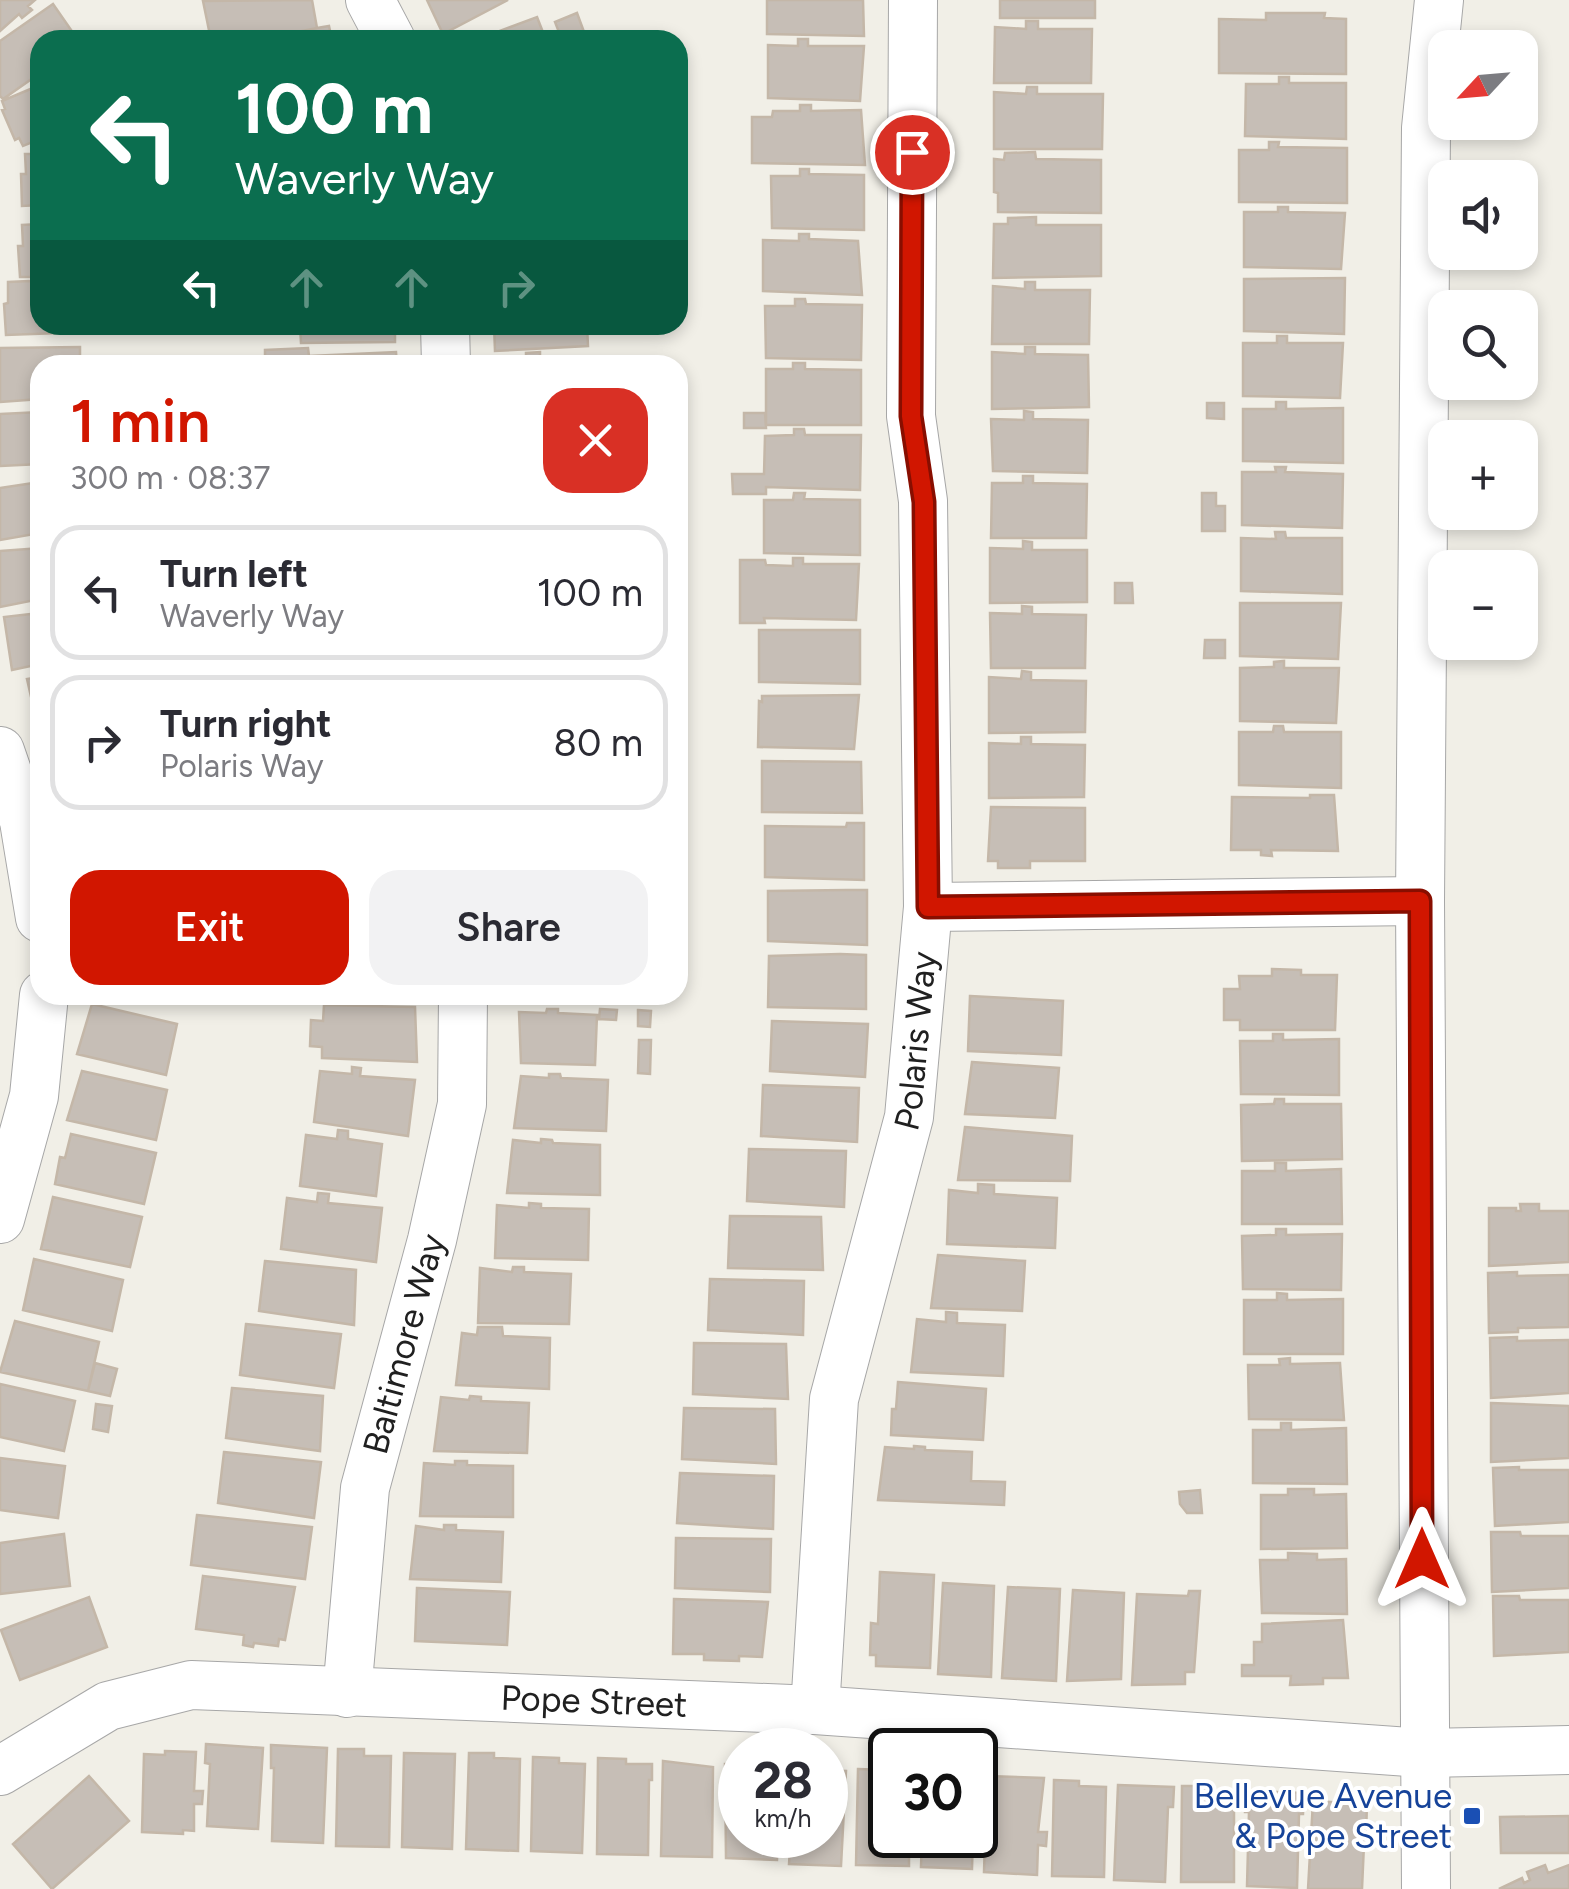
<!DOCTYPE html>
<html lang="en">
<head>
<meta charset="utf-8">
<style>
	body { margin:0; font-family:Figtree,sans-serif; background:#f2f2f3; color:#2b2b33; height:100vh; display:flex; flex-direction:column; font-size:38px; white-space:nowrap }
	* { box-sizing:border-box; margin:0 }
	p { font-size:32px; color:#7c7c81 }
	.icon { flex:none; width:55px; height:55px; fill:none; stroke:currentColor; stroke-width:2; stroke-linecap:round; stroke-linejoin:round }
	.map { position:relative; flex:1; overflow:hidden }
	.panel { position:absolute; left:30px; top:355px; width:658px; height:650px; display:flex; flex-direction:column; background:#fff; border-radius:30px; box-shadow:0 5px 15px #0003 }
	.panel>* { flex:none }
	.guide { position:absolute; left:30px; top:30px; width:658px; height:305px; border-radius:30px; box-shadow:0 5px 15px #0003; background:#0b6e4f; color:#fff; overflow:hidden }
	.needle { width:65px; rotate:244deg }
	.tools { position:absolute; left:1428px; top:30px; display:grid; gap:20px }
	.tools a { display:grid; place-items:center; width:110px; height:110px; border-radius:20px; background:#fff; box-shadow:0 5px 15px #0003; font-size:50px }
	.speed { position:absolute; left:718px; top:1728px; display:flex; gap:20px; font-size:50px; font-weight:700; text-align:center }
	.speed>* { display:grid; place-content:center; width:130px; height:130px; border-radius:50%; background:#fff; box-shadow:0 5px 15px #0003; line-height:1 }
	.speed small { font-size:25px; font-weight:400 }
	.speed .limit { border:5px solid #111; border-radius:15px; background:#fff; color:#111 }
	.pin { position:absolute; display:grid; place-items:center; width:85px; height:85px; color:#fff; margin:-42px; border:5px solid #fff; border-radius:50%; box-shadow:0 2px 10px #0007 }
	.me { position:absolute; width:110px; margin:-55px; rotate:0deg; stroke-linejoin:round; filter:drop-shadow(0 0 8px #0008) }
	.turn { display:flex; align-items:center; gap:35px; height:210px; padding:0 40px; font-size:45px }
	.turn .icon { width:130px; height:130px; stroke-width:2.5 }
	.turn b { display:block; font-size:70px; line-height:85px }
	.lanes { display:flex; align-items:center; height:95px; padding:0 40px; background:#0003; justify-content:center; gap:50px; direction:ltr }
	.lanes .off { opacity:.35 }
	.round { display:grid; place-items:center; flex:none; width:105px; height:105px; border-radius:30px; background:#f2f2f3 }
	.summary { display:flex; align-items:center; justify-content:space-between; height:170px; padding:0 40px }
	h1 { font-size:60px; font-weight:600; line-height:75px; color:#d11600 }
	.primary-button { display:flex; gap:20px; margin-top:auto; padding:20px 40px }
	.primary-button a { flex:1; height:115px; border-radius:30px; background:#d11600; color:#fff; font-size:40px; font-weight:600; line-height:115px; text-align:center }
	.primary-button a+a { background:#f2f2f3; color:#2b2b33 }
	ul { padding:0; list-style:none }
	li { display:flex; align-items:center; gap:30px; height:135px; margin:0 20px 15px; padding:0 20px; border:5px solid #e1e1e2; border-radius:30px }
	li div { flex:1 }
	li b { display:block; font-size:38px }
	li em { font-style:normal }
	.map>svg:first-child { display:block }
	.building { fill:#c6beb6; stroke:#c4b7a8; stroke-width:2.5 }
	.lines { fill:none; stroke-linecap:round; stroke-linejoin:round }
	.street-casing { stroke:#a7a7a7; stroke-width:50 }
	.street { stroke:#fff; stroke-width:48 }
	.route-casing { stroke:#880e00; stroke-width:25 }
	.route { stroke:#d11600; stroke-width:18 }
	.transit-dot { fill:#1a4fb4; stroke:#fff; stroke-width:4 }
	.labels { text-anchor:middle; stroke-width:8; stroke-linejoin:round; paint-order:stroke }
	.street-label { font-size:35px; fill:#202020; stroke:#fff }
	.transit-label { font-size:35px; fill:#164399; stroke:#fff; text-anchor:end }
</style>
</head>
<body>
<div class="map">
<svg width="1569" height="1889" viewBox="0 0 1569 1889">
	<rect width="100%" height="100%" fill="#f1efe7"/>
	<path class="building" d="M0 0H35L28 6 32 10 22 18 19 14 0 31Z
		M312 0 317 28 259 40H211L203 1Z
		M427 0H508L443 34Z
		M767 0H863L864 36 767 34Z
		M1000 0H1095V18H1000Z
		M53 4 78 40H40V73L3 99 0 96V41Z
		M577 13 587 40H562L555 22Z
		M1266 13H1325L1324 18 1346 19V74L1219 73V19L1266 20Z
		M537 17 546 40H476Z
		M1026 21H1038V29H1092L1091 83H994L995 27 1026 29Z
		M329 26 332 40H259L317 28Z
		M798 39H808V46H864L860 101 768 98V45L798 46Z
		M1279 77H1289V83H1346V139L1245 136 1246 84H1279Z
		M40 85V139L23 146 19 138 15 140 2 110 5 109 2 101Z
		M1027 87H1037V94H1103L1102 149H994V92L1026 94Z
		M800 105H811V111L861 110 865 165 752 163V117H772L773 111H800Z
		M1269 142H1279L1278 147 1347 148V203L1239 202V150H1269Z
		M1035 152 1036 159 1101 160V213L998 212V193L994 192V159L1004 160 1005 153Z
		M25 154H40V205L22 206 21 174H26Z
		M800 169H809V174L864 175V230L772 228 771 176H800Z
		M1278 207H1288V212L1345 213 1341 269 1244 267V212H1278Z
		M1036 217V225H1101V276L993 278 994 224H1008V218Z
		M40 224V277H20L18 246H23L22 225Z
		M799 234H809V239L858 241 862 295 763 291V240L799 241Z
		M1345 278 1344 334 1244 331V279Z
		M29 281 40 283V325H86L87 332 6 335 4 304 8 303V282Z
		M1025 282H1035V290H1090L1089 344H992L993 286 1025 289Z
		M795 299H805L806 304 862 305 861 360 766 358 765 306H795Z
		M300 325H395V342L301 343Z
		M494 325H587L588 346 495 351Z
		M1277 336H1287V343H1343L1340 398 1243 396V343H1277Z
		M80 347V365H40V399L0 402V348Z
		M1025 347H1035V354L1088 355 1089 407 992 409V352L1025 354Z
		M308 348 309 356 396 352 397 365H282V359H265V350Z
		M540 352V361L587 360V365H496V361L526 362V353Z
		M793 363H805V369L861 370V425H766V369H793Z
		M1276 402H1286V409L1343 408V463L1243 461V409H1276Z
		M1207 403H1224V419L1207 418Z
		M1024 411 1033 412V419L1088 420 1087 473 993 471 991 419 1024 420Z
		M40 412V464L0 466V414Z
		M744 413H765L766 428H744Z
		M794 429H804L805 435H861L860 490 766 487V494H733L732 474H764L765 436 794 435Z
		M1275 467H1286L1285 472 1343 474 1342 528 1242 525V472H1276Z
		M1023 476H1033V483L1087 484 1086 538H991L992 483H1023Z
		M40 482V533L0 540V488Z
		M794 493H805L804 499 860 500V555L764 553V500H793Z
		M1202 493H1216V506H1225V531H1202Z
		M1275 532H1285L1286 538H1342V594L1241 591V538L1276 539Z
		M1023 541 1032 542V550H1087V602L990 603V548L1023 549Z
		M40 548V599L0 607V551Z
		M793 558H803V564H859L856 620 764 618 765 623H740V560H765L766 565 793 566Z
		M1115 583H1132L1133 603H1115Z
		M1240 603H1341L1338 659 1240 656Z
		M1022 606 1032 607V614L1086 615 1085 668H991L990 613 1022 614Z
		M40 613V664L12 670 4 617Z
		M759 630H860V684L759 682Z
		M1205 640H1225V658H1204Z
		M1284 661V668H1339L1336 723 1240 721V668L1274 667V662Z
		M1022 671 1031 672V680L1086 681 1085 732 989 733V677L1021 679Z
		M40 677V731L39 732 27 679Z
		M859 695 854 749 758 747 759 701 762 702V696Z
		M1274 726H1283L1284 732H1341V788L1239 785V732H1273Z
		M1021 737H1031V744L1085 745 1084 797 989 798V743L1021 744Z
		M762 761 861 762 862 813 762 812Z
		M1310 795H1334L1338 851 1271 850 1272 856 1261 855V850H1231L1232 797 1310 798Z
		M991 807 1085 808V861H1030V868H998V861H988Z
		M847 823H864V880L765 877V826L846 827Z
		M847 890H867V945L768 941V891Z
		M840 954 866 955V1009L768 1007 769 956Z
		M1272 969 1301 970V975H1337L1335 1030H1240V1020H1224V989H1240L1239 976H1272Z
		M523 995H597V999L545 1000H523Z
		M970 996 1063 1001 1061 1055 968 1051Z
		M92 1004 177 1024 166 1075 77 1054Z
		M324 1005 415 1007 417 1062 322 1058V1047L310 1046 311 1020 323 1021Z
		M547 1009H558V1013L597 1015 595 1065 521 1063 519 1012 546 1013Z
		M600 1009 617 1010 616 1020 599 1019Z
		M638 1010 651 1011 650 1027 638 1026Z
		M772 1021 868 1024 865 1077 770 1071Z
		M1273 1034H1283V1040L1339 1039V1095L1241 1094 1240 1041H1273Z
		M639 1040H651L650 1074 638 1073Z
		M972 1062 1059 1068 1055 1118 965 1114Z
		M352 1067 361 1068 360 1076 415 1080 408 1136 314 1122 320 1071 352 1074Z
		M82 1071 167 1090 156 1140 67 1120Z
		M549 1074H560L561 1078 608 1080 606 1131 514 1128 521 1076 549 1078Z
		M763 1085 859 1088 857 1142 761 1136Z
		M1275 1099H1284V1104H1341L1342 1159 1242 1161 1241 1105 1274 1104Z
		M965 1127 1072 1136 1070 1181 958 1180Z
		M338 1130 348 1131V1139L382 1144 376 1196 300 1186 306 1135 337 1139Z
		M71 1134 156 1153 144 1204 55 1184 60 1157 65 1158Z
		M541 1139 552 1140 553 1143 600 1145V1195L507 1193 513 1140 541 1143Z
		M749 1149 846 1151 844 1207 747 1201Z
		M1275 1163H1286V1171L1341 1169 1342 1224H1242V1171H1275Z
		M978 1184 994 1185V1194L1057 1198 1055 1248 947 1244 949 1190 978 1193Z
		M318 1193 329 1194 328 1203 382 1208 376 1262 281 1249 287 1198 317 1202Z
		M53 1197 142 1217 130 1267 41 1249Z
		M529 1203 541 1204V1208L589 1209 588 1260 495 1258 497 1205 529 1208Z
		M1520 1204H1539V1211H1569V1262L1489 1266V1208H1516V1211H1521Z
		M730 1216 821 1217 823 1270 728 1268Z
		M1276 1229H1286V1235L1342 1234 1341 1290 1243 1289 1242 1236 1276 1235Z
		M938 1255 1025 1261 1022 1311 931 1308Z
		M34 1259 123 1280 112 1331 23 1310Z
		M265 1261 356 1270 354 1325 259 1311Z
		M513 1267H524V1272L571 1274 569 1324 478 1323 480 1268 512 1272Z
		M1517 1272V1276L1569 1275V1327L1518 1328V1332L1489 1333 1488 1273Z
		M710 1279 804 1281 803 1335 708 1330Z
		M1277 1293 1287 1294V1300L1343 1299V1354H1244V1300H1277Z
		M946 1312 957 1313V1323L1005 1325 1003 1376 911 1372 917 1319 946 1322Z
		M15 1321 99 1342 88 1391 0 1372Z
		M246 1324 341 1334 334 1388 240 1375Z
		M478 1327H502L503 1336 550 1338 549 1389 456 1385 462 1333 477 1335Z
		M1517 1337V1341L1569 1340V1393L1491 1398 1490 1338Z
		M694 1343 786 1344 788 1399 693 1394Z
		M1290 1358V1364L1340 1363 1344 1420 1249 1419 1248 1365H1280L1279 1359Z
		M95 1363 117 1369 110 1396 88 1391Z
		M898 1382 986 1389 983 1440 891 1435 892 1409H896Z
		M0 1384 75 1401 64 1451 0 1437Z
		M232 1388 323 1396 320 1451 226 1438Z
		M470 1396 481 1397V1401L529 1403 527 1453 434 1451 441 1397 469 1400Z
		M1491 1403 1569 1406V1458L1491 1462Z
		M96 1404 112 1406 108 1432 93 1429Z
		M684 1408 775 1409 776 1464 682 1459Z
		M1281 1423H1291V1430L1346 1428 1347 1484 1253 1483V1430H1281Z
		M914 1446 925 1447V1450L972 1452 971 1481 1005 1482 1004 1505 878 1500 885 1447 914 1449Z
		M224 1452 321 1462 314 1518 218 1503Z
		M0 1458 65 1466 58 1518 0 1510Z
		M455 1461H467V1465L513 1466V1517L420 1516 424 1463 455 1465Z
		M1519 1467V1470H1569V1522L1495 1526 1493 1468Z
		M680 1473 774 1476 773 1529 677 1523Z
		M1288 1489H1314V1495L1346 1494 1347 1548 1261 1549V1495H1288Z
		M1200 1490 1202 1513H1187L1180 1504 1179 1492Z
		M197 1515 312 1527 305 1579 191 1565Z
		M444 1525H456V1530L503 1532 501 1582 410 1579 416 1526 444 1530Z
		M1491 1532H1520L1521 1536H1569V1588L1492 1592Z
		M64 1534 70 1586 0 1594V1543Z
		M676 1538 771 1539 770 1592 675 1588Z
		M1288 1553 1317 1554V1560L1346 1559 1347 1614 1262 1613 1260 1560H1288Z
		M880 1572 934 1575 930 1668 876 1666V1655H870L871 1623 878 1624Z
		M203 1576 295 1587 285 1640 279 1639 278 1646 254 1643 253 1647 243 1645 244 1635 196 1629Z
		M943 1583 994 1586 991 1677 938 1674Z
		M1008 1587 1060 1589 1056 1681 1002 1678Z
		M417 1588 510 1592 507 1645 415 1641Z
		M1073 1590 1124 1593 1121 1679 1067 1681Z
		M1189 1591H1200L1194 1672H1185V1684L1132 1685 1137 1594 1188 1596Z
		M1493 1596H1519L1520 1600H1569V1652L1494 1656Z
		M89 1597 107 1647 20 1680 1 1630Z
		M674 1599 768 1602 762 1657 739 1656V1661L704 1660V1654H673Z
		M1343 1620 1348 1678H1323V1684L1290 1685 1291 1676H1242V1665H1254V1642H1262V1624Z
		M206 1744 263 1748 258 1829 207 1826 210 1764 205 1763Z
		M271 1745 327 1748 323 1843 272 1841 274 1768H271Z
		M338 1749H364V1756H391L389 1847 336 1846Z
		M165 1751 196 1752 194 1791H203L202 1804H194V1831L183 1830V1834L142 1832 144 1754 165 1755Z
		M404 1753 455 1754 452 1849 402 1847Z
		M469 1753H494V1758L520 1759 518 1851 466 1849Z
		M533 1757 559 1758V1763L585 1764 582 1853 531 1851Z
		M598 1758 626 1759V1764H652V1780H649L648 1855 597 1854Z
		M663 1761 713 1767 712 1857 661 1856Z
		M725 1764H740V1835H778L777 1860 726 1858Z
		M858 1769 885 1770V1775H890V1835H909V1866L856 1865Z
		M825 1770 846 1771 841 1866 789 1864 791 1835H825Z
		M89 1776 129 1821 52 1889 13 1844Z
		M987 1776 1044 1778 1038 1832H1047L1046 1846 1038 1845 1037 1875 984 1872Z
		M1054 1780 1079 1781V1786L1106 1787 1104 1877 1052 1876Z
		M1118 1785 1174 1787 1173 1807H1168L1165 1882 1114 1880Z
		M1182 1786H1209V1792H1237V1808H1234V1882H1181Z
		M1245 1791 1304 1793 1303 1814H1299L1297 1888 1247 1886 1249 1812H1245Z
		M1313 1801 1367 1804 1366 1835H1372V1844H1364L1362 1889H1308Z
		M1569 1816V1853H1501L1500 1817Z
		M922 1835H973L972 1869 921 1867Z
		M1545 1865 1548 1873 1569 1865V1889H1499L1522 1878 1524 1883 1530 1880 1527 1872Z"/>
	<g class="lines">
		<g class="street-casing">
			<g id="street">
				<path d="M370 0 391 40"/>
				<path d="M445 325 446 365"/>
				<path d="M0 751 24 821 40 918"/>
				<path d="M928 907 1420 901"/>
				<path d="M0 1219 34 1096 44 995"/>
				<path id="s1" d="M347 1693 365 1488 432 1240 462 1104 463 995"/>
				<path id="s2" d="M815 1710 834 1399 909 1117 928 907 923 501 911 416 913 0"/>
				<path id="s3" d="M0 1771 108 1706 191 1685 815 1710 1423 1753 1569 1750"/>
				<path d="M1426 1889 1420 901 1426 128 1439 0"/>
			</g>
		</g>
		<use href="#street" class="street"/>
	</g>
	<g class="lines">
		<g class="route-casing">
			<path id="route" d="M912 152 911 416 924 502 928 907 1420 901 1422 1559"/>
		</g>
		<use href="#route" class="route"/>
	</g>
	<rect class="transit-dot" x="1462" y="1806" width="20" height="20" rx="5"/>
	<g class="labels">
		<g class="street-label">
			<text dy="12" stroke="none"><textPath href="#s2" startOffset="680">Polaris Way</textPath></text>
			<text dy="12" stroke="none"><textPath href="#s1" startOffset="355">Baltimore Way</textPath></text>
			<text dy="12" stroke="none"><textPath href="#s3" startOffset="615">Pope Street</textPath></text>
		</g>
		<g class="transit-label">
			<text x="1452" y="1808">Bellevue Avenue<tspan x="1452" dy="40">&amp; Pope Street</tspan></text>
		</g>
	</g>
</svg>
<div class="tools">
<a><svg class="needle" viewBox="-14 -14 28 28"><path d="M0-13l5 13h-10z" fill="#e53935"/><path d="M0 13l5-13h-10z" fill="#7c7c81"/></svg></a>
<a><svg class="icon" aria-label="sound" viewBox="0 0 24 24"><path d="M4 9h4l5-4v14l-5-4H4zM17 9q2 3 0 6"/></svg></a>
<a><svg class="icon" aria-label="search" viewBox="0 0 24 24"><circle cx="10" cy="10" r="6"/><path d="M15 15l6 6"/></svg></a>
<a>+</a>
<a>−</a>
</div>
<div class="speed"><div>28<small>km/h</small></div><div class="limit">30</div></div>
<div class="pin" style="left:912px;top:152px;background:#d93025"><svg class="icon" aria-label="arrive" viewBox="0 0 24 24"><path d="M6 21V4h12l-3 4 3 4H6"/></svg></div>
<svg class="me" style="left:1422px;top:1559px" viewBox="-20 -20 40 40"><path d="M0-17L14 15 0 8-14 15z" fill="#d11600" stroke="#fff" stroke-width="4"/></svg>
<div class="guide">
<div class="turn"><svg class="icon" aria-label="left" viewBox="0 0 24 24"><path d="M17 20v-9H6M10 6l-5 5 5 5"/></svg><div><b>100 m</b>Waverly Way</div></div>
<div class="lanes"><svg class="icon" aria-label="left" viewBox="0 0 24 24"><path d="M17 20v-9H6M10 6l-5 5 5 5"/></svg><svg class="icon off" aria-label="ahead" viewBox="0 0 24 24"><path d="M12 20V5M6 11l6-6 6 6"/></svg><svg class="icon off" aria-label="ahead" viewBox="0 0 24 24"><path d="M12 20V5M6 11l6-6 6 6"/></svg><svg class="icon off" aria-label="right" viewBox="0 0 24 24"><path d="M7 20v-9h11M14 6l5 5-5 5"/></svg></div>
</div>
<section class="panel">
<div class="summary"><div><h1>1 min</h1><p>300 m · 08:37</p></div><a class="round" style="background:#d93025;color:#fff"><svg class="icon" aria-label="close" viewBox="0 0 24 24"><path d="M6 6l12 12M18 6L6 18"/></svg></a></div>
<ul>
<li><svg class="icon" aria-label="left" viewBox="0 0 24 24"><path d="M17 20v-9H6M10 6l-5 5 5 5"/></svg><div><b>Turn left</b><p>Waverly Way</p></div><em>100 m</em></li>
<li><svg class="icon" aria-label="right" viewBox="0 0 24 24"><path d="M7 20v-9h11M14 6l5 5-5 5"/></svg><div><b>Turn right</b><p>Polaris Way</p></div><em>80 m</em></li>
</ul>
<div class="primary-button"><a>Exit</a><a>Share</a></div>
</section>
</div>
</body>
</html>
